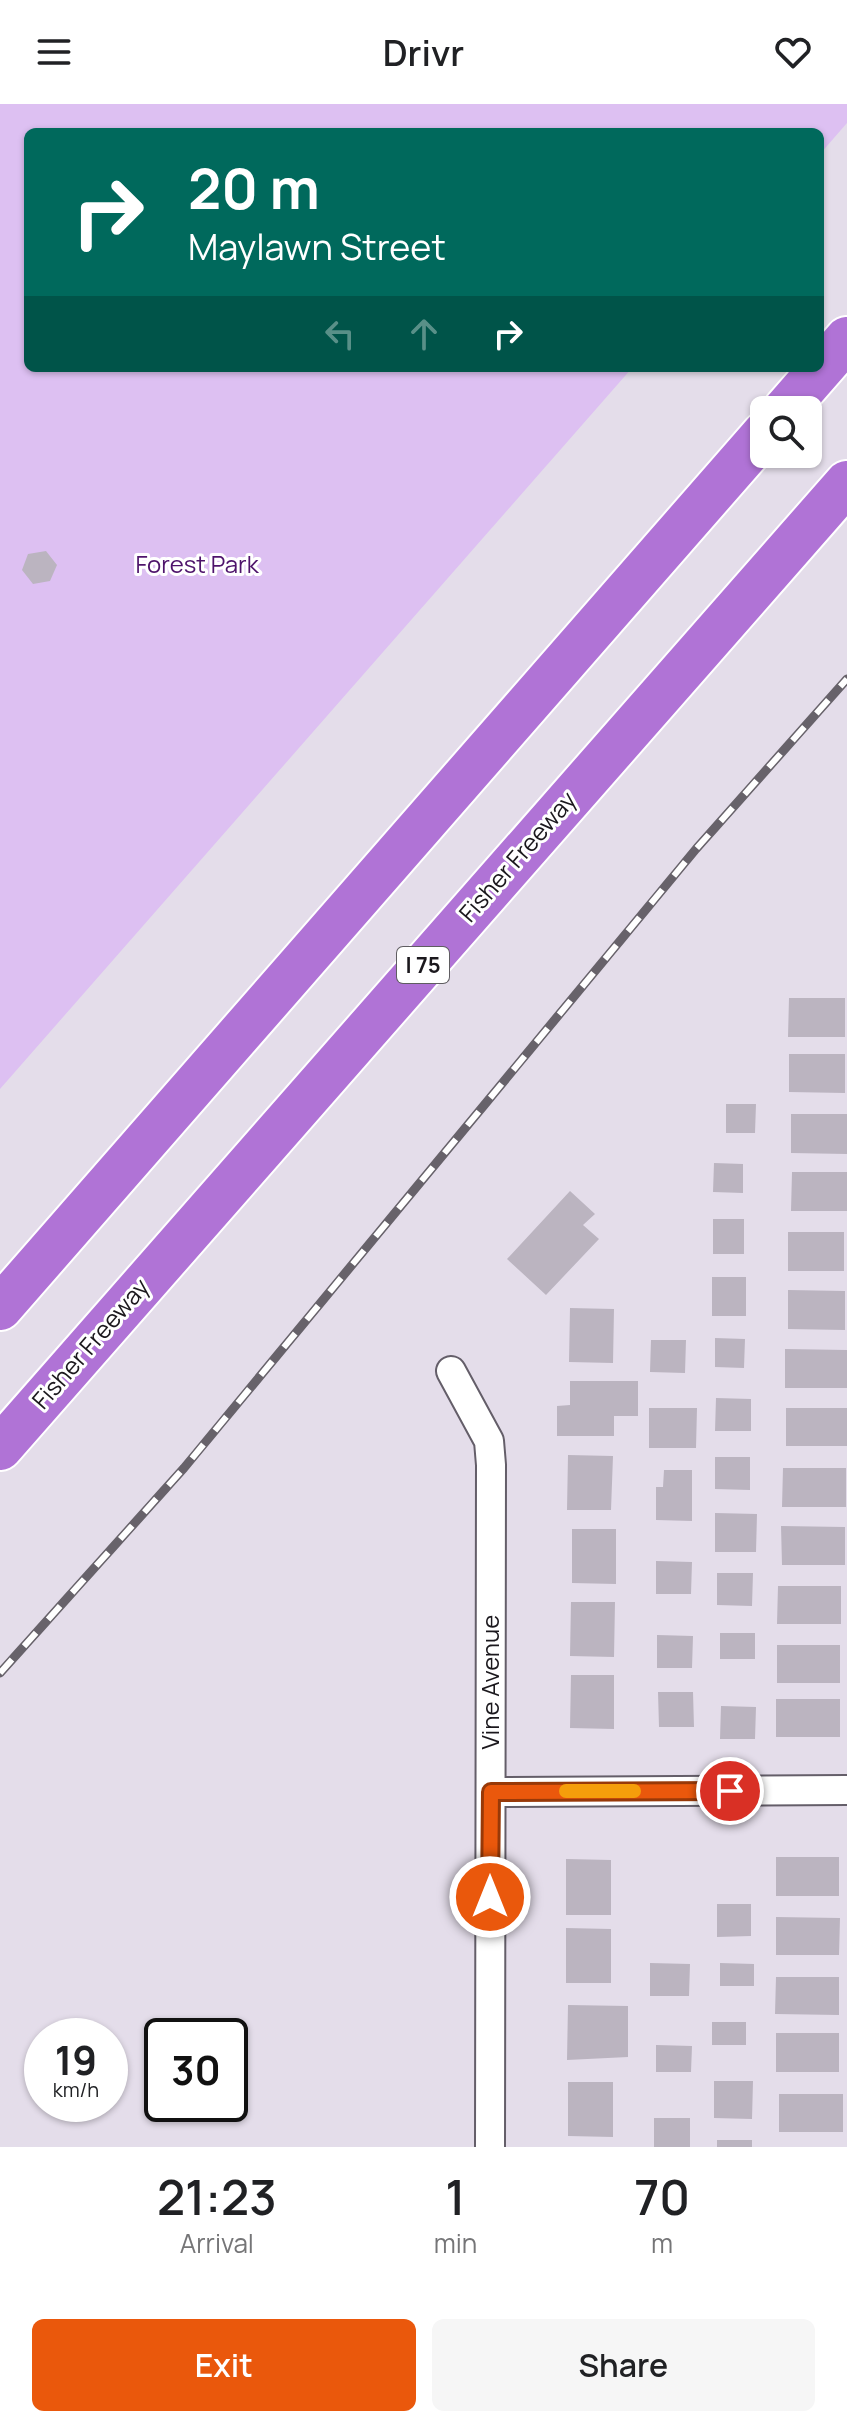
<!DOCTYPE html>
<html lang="en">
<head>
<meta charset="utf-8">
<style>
	body { margin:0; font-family:Manrope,sans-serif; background:#f6f6f6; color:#202124; height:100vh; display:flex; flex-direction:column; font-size:30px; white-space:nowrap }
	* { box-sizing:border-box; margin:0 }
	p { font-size:26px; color:#757577 }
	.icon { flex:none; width:44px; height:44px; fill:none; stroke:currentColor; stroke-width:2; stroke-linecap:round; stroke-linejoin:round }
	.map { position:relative; height:2043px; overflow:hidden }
	.drawer { display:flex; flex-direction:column; background:#fff; flex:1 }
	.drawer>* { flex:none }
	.top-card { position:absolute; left:24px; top:24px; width:800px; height:244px; border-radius:12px; box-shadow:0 2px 6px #0004; background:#00695c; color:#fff; overflow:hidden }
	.fabs { position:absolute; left:750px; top:292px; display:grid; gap:16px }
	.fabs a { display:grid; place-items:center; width:72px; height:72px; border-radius:12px; background:#fff; box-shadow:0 2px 6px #0004; font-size:40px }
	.speed { position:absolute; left:24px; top:1914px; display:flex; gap:16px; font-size:40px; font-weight:700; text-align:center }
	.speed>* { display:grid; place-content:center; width:104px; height:104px; border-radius:50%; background:#fff; box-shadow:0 2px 6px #0004; line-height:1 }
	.speed small { font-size:20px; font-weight:400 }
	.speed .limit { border:4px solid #111; border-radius:12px; background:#fff; color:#111 }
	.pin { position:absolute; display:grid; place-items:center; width:68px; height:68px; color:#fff; margin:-34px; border:4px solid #fff; border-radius:50%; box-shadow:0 2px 8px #0007 }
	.me { position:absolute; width:88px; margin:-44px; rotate:0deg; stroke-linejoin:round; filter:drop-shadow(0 0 6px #0008) }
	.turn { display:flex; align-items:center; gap:28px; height:168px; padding:0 32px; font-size:36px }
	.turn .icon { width:104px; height:104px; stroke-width:2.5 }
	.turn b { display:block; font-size:56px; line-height:68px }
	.lanes { display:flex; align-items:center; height:76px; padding:0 32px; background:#0003; justify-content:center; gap:40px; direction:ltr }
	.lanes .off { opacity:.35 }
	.eta { display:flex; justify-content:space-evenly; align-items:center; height:136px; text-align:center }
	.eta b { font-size:48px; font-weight:600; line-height:56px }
	.action { display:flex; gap:16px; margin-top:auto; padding:16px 32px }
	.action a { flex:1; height:92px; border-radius:12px; background:#ea580c; color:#fff; font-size:32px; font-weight:600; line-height:92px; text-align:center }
	.action a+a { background:#f6f6f6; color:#202124 }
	header { display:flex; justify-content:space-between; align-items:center; height:104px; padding:0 32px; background:#fff; font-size:36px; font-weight:600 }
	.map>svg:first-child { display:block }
	.green { fill:#ddc0f2 }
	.building { fill:#bbb4c0 }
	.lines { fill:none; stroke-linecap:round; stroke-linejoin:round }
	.street-casing { stroke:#645e69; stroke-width:32 }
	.highway-casing { stroke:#fff; stroke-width:48 }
	.street { stroke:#fff; stroke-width:28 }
	.highway { stroke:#b073d6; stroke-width:44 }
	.rail-casing { stroke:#67626a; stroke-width:9 }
	.rail { stroke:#fff; stroke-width:6; stroke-dasharray:18; stroke-linecap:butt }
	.route-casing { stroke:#983908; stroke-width:20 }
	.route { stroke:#ea580c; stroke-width:14 }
	.slow { stroke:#f59e0b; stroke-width:14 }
	.labels { text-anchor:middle; stroke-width:6; stroke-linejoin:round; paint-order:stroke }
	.shield { fill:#fff; stroke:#5f5d61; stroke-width:2 }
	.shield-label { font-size:22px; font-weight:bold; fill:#1b181d }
	.park-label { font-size:24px; fill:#4e136b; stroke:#fff }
	.street-label { font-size:24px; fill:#1b181d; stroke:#fff }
</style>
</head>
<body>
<header><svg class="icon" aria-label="menu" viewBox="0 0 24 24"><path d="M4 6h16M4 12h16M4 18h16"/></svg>Drivr<svg class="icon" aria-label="heart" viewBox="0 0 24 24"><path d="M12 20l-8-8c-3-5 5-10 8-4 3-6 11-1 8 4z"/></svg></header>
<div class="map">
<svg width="847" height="2043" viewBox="0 0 847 2043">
	<rect width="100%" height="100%" fill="#e4ddea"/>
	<path class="green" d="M0 0H847V19L820 50V28H28V264H632L0 985Z"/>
	<path class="building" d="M46 447 57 461 50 477 33 480 22 466 28 450Z
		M789 894H845V933H788Z
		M789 950H845V989L789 988Z
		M726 1000H756L755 1029H726Z
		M791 1010H847V1050L791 1049Z
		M714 1059 743 1060V1089L713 1088Z
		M792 1068H847V1107H791Z
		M570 1087 595 1110 583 1121 599 1135 546 1191 507 1155Z
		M713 1115H744V1150H713Z
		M788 1128H844V1167H788Z
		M712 1173H746V1212H712Z
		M788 1186 845 1187V1226L788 1225Z
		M570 1204 614 1205 613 1259 569 1258Z
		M715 1234 745 1235 744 1264 715 1263Z
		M651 1236H686L685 1269 650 1268Z
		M785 1245 847 1246V1284H785Z
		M570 1277H638V1312H614V1332H557V1302L570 1301Z
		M716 1294 751 1295V1327H715Z
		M649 1304H697L696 1344H649Z
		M786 1304H847V1342H786Z
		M568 1351 613 1352 611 1406H567Z
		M715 1353H750V1386L715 1385Z
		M783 1364H846V1403H782Z
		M664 1366H692V1417L656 1416V1383H663Z
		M715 1409 757 1410 756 1448H715Z
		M781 1422 845 1423V1461H782Z
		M572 1425H616V1480L572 1479Z
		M656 1457 692 1458 691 1490H656Z
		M717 1469H753L752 1502 717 1501Z
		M778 1482H841V1520H777Z
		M571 1498H615L614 1553 570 1552Z
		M720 1529H755V1555H720Z
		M657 1531 693 1532 692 1564H657Z
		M777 1541H840V1579H777Z
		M571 1571H614V1625L570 1624Z
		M658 1588H693L694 1623H659Z
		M776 1595H840V1633H776Z
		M721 1602 756 1603 755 1635H720Z
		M776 1753H839V1792H776Z
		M566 1755 611 1756V1811H566Z
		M717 1800H751V1832L717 1833Z
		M776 1813 840 1814 839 1851H776Z
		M566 1824 611 1825V1879H566Z
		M650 1859 690 1860 689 1892H650Z
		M720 1859 754 1860V1882H720Z
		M776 1873H839V1911L775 1910Z
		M568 1901 628 1902V1953L567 1956Z
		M712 1918H746V1941H712Z
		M776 1929H839V1968H776Z
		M656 1941 692 1942 691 1968H656Z
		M714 1977H753L752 2015 714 2014Z
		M568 1978H613V2033L568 2032Z
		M779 1990H843V2028H779Z
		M654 2014H690V2043H654Z
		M717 2036H752V2043H717Z"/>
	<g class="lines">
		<g class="street-casing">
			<path id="street" d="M451 1267 489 1337 491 1361 490 2043
				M491 1688 847 1686"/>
		</g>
		<g class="highway-casing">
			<path id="highway" d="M785 306 847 235
				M0 1204 764 330
				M0 1344 847 379"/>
		</g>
		<use href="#street" class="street"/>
		<use href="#highway" class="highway"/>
		<g class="rail-casing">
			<path id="rail" d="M0 1569 184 1364 696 745 847 575"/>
		</g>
		<use href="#rail" class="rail"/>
	</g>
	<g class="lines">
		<g class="route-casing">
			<path id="route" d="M490 1793 491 1688 730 1687"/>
		</g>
		<use href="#route" class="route"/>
		<path class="slow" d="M566 1687H634"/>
	</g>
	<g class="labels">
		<rect class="shield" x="397" y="843" width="52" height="36" rx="6"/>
		<g class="shield-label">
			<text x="423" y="869">I 75</text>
		</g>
		<g class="park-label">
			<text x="197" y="469">Forest Park</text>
		</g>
		<g class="street-label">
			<text transform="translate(518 753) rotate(-49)" y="8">Fisher Freeway</text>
			<text transform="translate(91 1240) rotate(-49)" y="8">Fisher Freeway</text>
			<text transform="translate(491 1578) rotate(-90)" y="8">Vine Avenue</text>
		</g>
	</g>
</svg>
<div class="fabs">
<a><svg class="icon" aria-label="search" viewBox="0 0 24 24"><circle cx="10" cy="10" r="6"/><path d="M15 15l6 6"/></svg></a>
</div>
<div class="speed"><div>19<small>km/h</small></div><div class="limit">30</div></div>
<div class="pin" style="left:730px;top:1687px;background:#d93025"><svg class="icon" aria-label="arrive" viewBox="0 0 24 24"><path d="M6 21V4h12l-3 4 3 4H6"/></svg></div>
<svg class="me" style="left:490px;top:1793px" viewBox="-20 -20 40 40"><circle r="17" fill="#ea580c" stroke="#fff" stroke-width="3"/><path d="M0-11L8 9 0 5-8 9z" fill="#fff"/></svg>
<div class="top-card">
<div class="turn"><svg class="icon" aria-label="right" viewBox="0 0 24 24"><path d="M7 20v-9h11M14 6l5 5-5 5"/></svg><div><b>20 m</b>Maylawn Street</div></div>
<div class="lanes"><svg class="icon off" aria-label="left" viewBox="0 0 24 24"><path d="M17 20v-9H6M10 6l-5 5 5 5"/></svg><svg class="icon off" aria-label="ahead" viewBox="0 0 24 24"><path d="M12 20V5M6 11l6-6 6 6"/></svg><svg class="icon" aria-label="right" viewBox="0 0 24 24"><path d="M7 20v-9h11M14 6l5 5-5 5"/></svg></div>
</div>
</div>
<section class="drawer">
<div class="eta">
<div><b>21:23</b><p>Arrival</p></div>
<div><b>1</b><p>min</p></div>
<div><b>70</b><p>m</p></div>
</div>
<div class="action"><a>Exit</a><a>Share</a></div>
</section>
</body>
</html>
